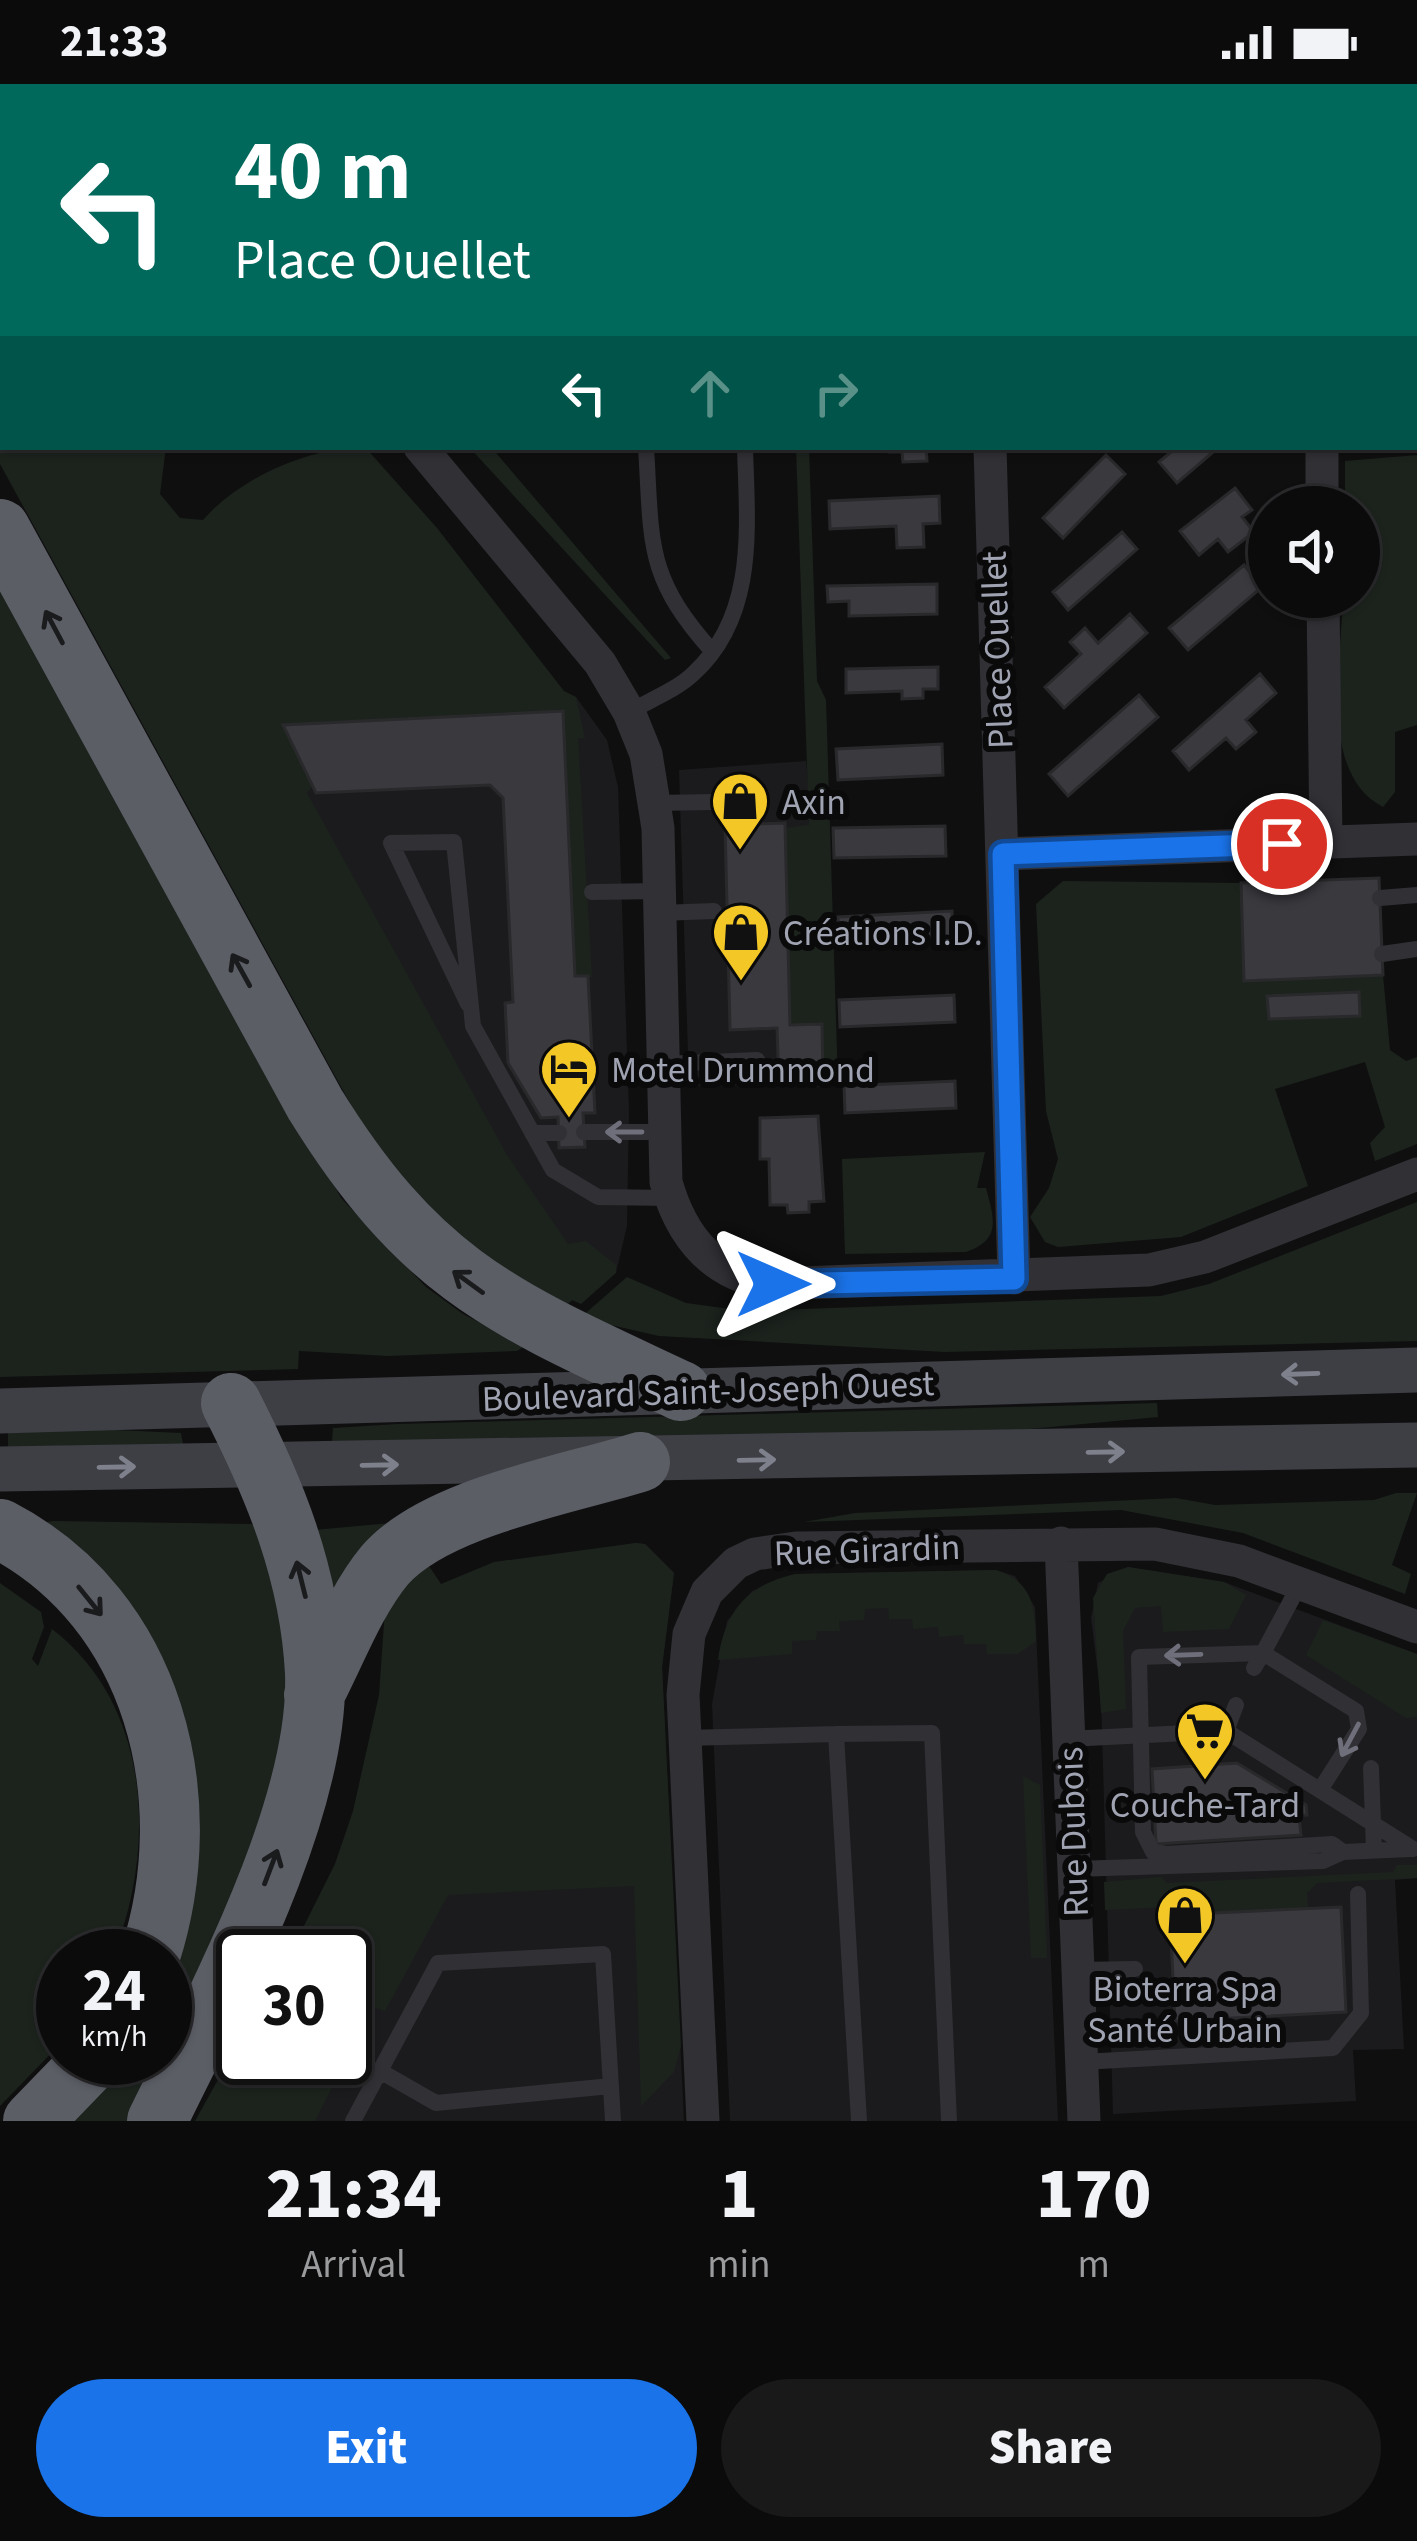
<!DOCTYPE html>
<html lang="en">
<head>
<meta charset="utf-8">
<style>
	body { margin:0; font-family:"Source Sans 3",sans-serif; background:#19191a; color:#f1f3f6; height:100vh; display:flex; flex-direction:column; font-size:45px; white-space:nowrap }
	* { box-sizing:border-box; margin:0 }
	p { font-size:39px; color:#9a9b9d }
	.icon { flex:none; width:66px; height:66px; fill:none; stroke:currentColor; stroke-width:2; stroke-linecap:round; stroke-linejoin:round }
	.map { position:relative; height:2037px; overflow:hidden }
	.drawer { display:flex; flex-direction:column; background:#0b0b0c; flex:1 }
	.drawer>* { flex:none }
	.guide { position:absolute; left:0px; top:0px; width:1419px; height:366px; box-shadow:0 3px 9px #0004,0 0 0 3px #2b2b2d; background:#00695c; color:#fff; overflow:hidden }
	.fabs { position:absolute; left:1248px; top:402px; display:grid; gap:24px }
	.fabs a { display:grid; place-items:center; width:132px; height:132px; border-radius:50%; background:#0b0b0c; box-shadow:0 3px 9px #0004,0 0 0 3px #2b2b2d; font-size:60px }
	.speed { position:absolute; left:36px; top:1845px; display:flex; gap:24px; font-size:60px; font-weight:700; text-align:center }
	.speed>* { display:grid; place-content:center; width:156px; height:156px; border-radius:50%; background:#0b0b0c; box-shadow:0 3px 9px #0004,0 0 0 3px #2b2b2d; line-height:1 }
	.speed small { font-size:30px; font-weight:400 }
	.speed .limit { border:6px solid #111; border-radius:18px; background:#fff; color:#111 }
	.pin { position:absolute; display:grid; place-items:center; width:102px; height:102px; color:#fff; margin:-51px; border:6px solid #fff; border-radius:50%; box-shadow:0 3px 12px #0007 }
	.me { position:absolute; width:132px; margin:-66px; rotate:90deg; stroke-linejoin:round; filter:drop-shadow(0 0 9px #0008) }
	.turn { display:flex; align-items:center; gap:42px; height:252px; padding:0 36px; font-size:54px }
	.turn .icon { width:156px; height:156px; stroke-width:2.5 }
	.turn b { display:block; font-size:84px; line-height:102px }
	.lanes { display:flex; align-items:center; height:114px; padding:0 36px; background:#0003; justify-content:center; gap:60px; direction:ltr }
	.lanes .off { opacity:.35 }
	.eta { display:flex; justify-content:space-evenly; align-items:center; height:204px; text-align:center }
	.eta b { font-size:72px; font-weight:800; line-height:84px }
	.cta { display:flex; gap:24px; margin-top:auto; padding:24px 36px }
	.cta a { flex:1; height:138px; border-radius:72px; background:#1a73e8; color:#fff; font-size:48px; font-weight:800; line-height:138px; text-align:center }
	.cta a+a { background:#19191a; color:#f1f3f6 }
	.status { display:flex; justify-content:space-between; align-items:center; height:84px; padding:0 60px; background:#0b0b0c; direction:ltr }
	.status svg { height:33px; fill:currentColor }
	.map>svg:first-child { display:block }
	.built { fill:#1b1b1d }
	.green { fill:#1c231d }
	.building { fill:#39393e; stroke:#29292c; stroke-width:3 }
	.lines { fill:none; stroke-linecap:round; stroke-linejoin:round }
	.service { stroke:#303035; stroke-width:16 }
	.minor { stroke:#303035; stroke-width:33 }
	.secondary { stroke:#3e3f45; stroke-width:45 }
	.motorway { stroke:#5c5e66; stroke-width:60 }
	.oneway { stroke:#1a1b1d }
	.oneway2 { stroke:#6e6f7a }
	.oneway3 { stroke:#7e808c }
	.route-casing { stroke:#114b97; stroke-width:30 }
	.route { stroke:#1a73e8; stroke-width:21 }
	.labels { text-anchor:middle; stroke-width:12; stroke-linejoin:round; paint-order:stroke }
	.street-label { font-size:36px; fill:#a0a3b2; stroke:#0a0a0b }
	.poi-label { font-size:36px; fill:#a0a3b2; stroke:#0a0a0b; text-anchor:start }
</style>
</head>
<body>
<div class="status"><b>21:33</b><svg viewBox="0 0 49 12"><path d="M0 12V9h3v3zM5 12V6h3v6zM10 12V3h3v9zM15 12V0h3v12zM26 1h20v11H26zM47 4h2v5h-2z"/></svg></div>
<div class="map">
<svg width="1417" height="2037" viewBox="0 0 1417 2037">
	<rect width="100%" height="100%" fill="#0f0f10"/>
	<path class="built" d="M215 0H792V3H217Z
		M576 613 607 656 618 703 629 1028 627 1142 616 1189 572 1198 260 643 563 627Z
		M806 677 838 1000 689 1002 679 686Z
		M636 1459 645 1460 674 1489 662 1583 684 2037H305L345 1974 595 1465Z
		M1128 1483 1224 1498 1417 1570V1794L1395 1796 1404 1965 1353 1966 1356 2017 1113 2030 1101 1613 1091 1534 1098 1499Z
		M996 1486 1015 1492 1035 1523 1058 2037H730L712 1620 727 1537 752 1507 795 1490Z"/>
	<path class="green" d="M1 123 3 363H166L160 410 180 434 203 436C239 394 310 363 365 363L437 444 564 607 576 613 585 654H578L592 893 575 892 563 628 283 642 313 702 307 709 507 1071 568 1160 586 1157 616 1181V1189L581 1220 572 1216 563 1225 425 1129 357 1032 0 380Z
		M469 363H491L671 574 665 576Z
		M796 363H809L817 597 826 616 838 1000 823 1001 822 940 790 941 785 744 809 741Z
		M1417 371V641L1395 648V708L1383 723C1317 689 1342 574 1343 513H1359V423H1345V377Z
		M0 486 341 1114 426 1203 463 1230 525 1262 517 1267 388 1272 299 1267 298 1285 0 1293Z
		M1063 797 1241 799 1245 896 1383 891 1390 966 1406 977 1417 973V1060L1375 1077 1370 1059 1385 1043 1365 978 1275 1005 1308 1102 1181 1153 1058 1163 1045 1158 1030 1133 1049 1104 1058 1075 1046 1027 1036 820Z
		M985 1068 977 1104H986C994 1134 1002 1156 966 1168L845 1170 842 1075Z
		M1417 1118V1257L945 1268 659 1252 580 1234 627 1193 686 1219 745 1227 1161 1212 1209 1200Z
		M1157 1319 1158 1333 964 1351 332 1358 333 1344 398 1340Z
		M94 1345 181 1349 183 1360 8 1363V1349Z
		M1396 1409H1417L1392 1481 1411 1490 1405 1510 1243 1449 1121 1426 804 1438 855 1429 1176 1414 1215 1421 1374 1416Z
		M52 1437 251 1440 260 1444C268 1472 282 1503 285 1533 304 1687 225 1825 165 1961V1896L194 1783 39 1440Z
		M391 1439 332 1512 314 1446Z
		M636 1459 645 1460 674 1489 662 1583 681 1962 674 1988 641 2022 634 1802 448 1811 385 1927 373 1923 315 2037H195L243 1951V1974H345V1872H289L335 1780 353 1727 379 1611 385 1525 425 1476 441 1500 494 1478Z
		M1128 1483 1224 1498 1246 1511 1229 1545 1163 1548 1161 1522 1135 1524 1123 1547 1126 1625 1101 1629 1093 1514 1107 1490Z
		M996 1486C1032 1498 1035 1521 1036 1557L1018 1570H987L986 1560H964L963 1551 939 1553 938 1543 913 1545 912 1535H889L888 1524 865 1525 864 1536 839 1537 840 1547H817L816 1556 792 1557V1570L718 1576C725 1527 747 1501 795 1490Z
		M0 1499 41 1528 44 1543 32 1575 38 1582 52 1545C151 1621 157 1763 113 1872H63V1957L0 2022Z
		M1323 1536 1417 1570V1633L1406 1634 1306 1571Z
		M1023 1692 1040 1701 1047 1874H1031Z
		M1397 1781H1417V1794L1317 1799 1307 1809 1308 1824 1170 1831 1166 1823 1105 1826 1104 1798 1161 1793 1167 1799 1393 1788Z
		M124 1974H159L129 2037H69Z"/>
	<path class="building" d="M889 363H926L927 377 903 378 902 368H889Z
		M1219 363 1177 399 1159 378 1177 363Z
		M1106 371 1125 390 1063 454 1043 434Z
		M1235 404 1252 426 1242 433 1254 448 1228 468 1218 455 1199 471 1180 447Z
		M939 412 940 439 923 440 924 463 897 464 896 442 830 445 829 417Z
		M1122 448 1137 465 1068 526 1053 508Z
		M1244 481 1262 503 1188 566 1169 544Z
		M937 500V530L849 532V517L828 518 827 502Z
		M1130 530 1147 549 1064 624 1045 603 1081 570 1070 558 1085 544 1098 559Z
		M938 583V605H923V614L902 615V607L846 609V585Z
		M1260 590 1276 609 1246 636 1256 648 1236 665 1226 654 1189 686 1173 667Z
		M1139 611 1158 633 1068 712 1049 690Z
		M563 627 575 892H588L595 1029H583L585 1063 559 1064 558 1033 541 1034 508 979 505 919 513 918 503 714 490 701 316 709 283 641Z
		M942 660 943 691 838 696 836 665Z
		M785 739 790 941 822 940 823 1001 779 1002 777 944 730 946 725 741Z
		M945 742 946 772 834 774 833 744Z
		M1379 794 1383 891 1244 897 1241 799Z
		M952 827 953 855 839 861 838 833Z
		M1359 908 1360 932 1269 935 1267 912Z
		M954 911 955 938 840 943 839 916Z
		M955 997 956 1024 845 1029 844 1002Z
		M818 1032 824 1117 809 1118V1128L788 1129 787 1121H770L769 1075H760V1034Z
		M1237 1679 1306 1721 1307 1731 1299 1732 1301 1751 1156 1760 1152 1685Z
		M1341 1823 1346 1928 1175 1937 1170 1831Z"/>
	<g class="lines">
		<path class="service" d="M349 0 352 3
			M610 0V3
			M205 3 211 0
			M646 363C652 459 645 492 712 567
			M629 628C650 616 676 606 693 590 758 531 747 441 745 363
			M655 719 713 718
			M592 808 659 807
			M1380 814 1417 811
			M660 829 714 827
			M1382 870 1417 865
			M468 920 391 759 454 758 473 942 553 1086 598 1113 671 1114
			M663 980 757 976
			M584 1048H664
			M532 1049H559
			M1300 1500 1263 1569 1139 1573 1143 1748 1153 1768 1167 1770 1332 1760 1343 1768
			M1254 1584 1263 1569 1356 1627 1359 1645 1320 1706
			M1226 1647 1236 1621
			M684 1654 836 1650
			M1068 1655 1226 1647 1413 1765
			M1371 1684 1374 1766
			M1074 1785 1323 1777 1343 1768 1410 1765
			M1078 1886 1135 1885
			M1082 1978 1333 1964 1361 1929 1358 1810
			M380 1987 436 2019 611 2002
			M353 2037 438 1879 603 1870 613 2037
			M859 2037 836 1650 932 1649 949 2037"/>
		<path class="minor" d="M178 0 180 3
			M979 0V3
			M1324 3V0
			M420 363 600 579 629 628 646 670 658 744 666 1098C682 1155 714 1192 773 1200L1149 1186 1205 1173 1417 1090
			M990 363 1014 1194
			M1322 363V423
			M1323 513 1326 759
			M1003 770 1417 755
			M1061 1459 1084 2037
			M703 2037 683 1611 689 1550 707 1508 736 1479 755 1470 796 1464 1155 1460 1239 1477 1417 1543"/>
		<path class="secondary" d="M0 1327 1417 1286
			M0 1385 1417 1361"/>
		<path class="motorway" d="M0 445 315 1020C422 1193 504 1224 681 1307
			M0 1445C155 1525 201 1714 150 1872
			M314 1611C336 1569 355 1517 385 1481 436 1423 567 1401 640 1378
			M33 2037 94 1974
			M157 2037C216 1916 320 1724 315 1589 310 1490 275 1405 231 1319"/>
	</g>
	<defs><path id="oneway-shaft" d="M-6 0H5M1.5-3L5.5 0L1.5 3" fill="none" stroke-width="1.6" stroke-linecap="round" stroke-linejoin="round" transform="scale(3)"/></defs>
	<g class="oneway">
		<use href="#oneway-shaft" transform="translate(54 543) rotate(-118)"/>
		<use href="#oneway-shaft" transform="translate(241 886) rotate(-119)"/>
		<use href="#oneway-shaft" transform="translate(468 1198) rotate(-144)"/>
		<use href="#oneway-shaft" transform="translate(301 1495) rotate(-104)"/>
		<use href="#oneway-shaft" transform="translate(90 1517) rotate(51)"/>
		<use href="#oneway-shaft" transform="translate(271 1783) rotate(-69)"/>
	</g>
	<g class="oneway2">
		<use href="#oneway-shaft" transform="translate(624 1048) rotate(180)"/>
		<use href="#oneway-shaft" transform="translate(1183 1571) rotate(178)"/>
		<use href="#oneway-shaft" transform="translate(1350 1656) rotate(118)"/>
	</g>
	<g class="oneway3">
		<use href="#oneway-shaft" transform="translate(1300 1290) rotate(178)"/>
		<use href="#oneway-shaft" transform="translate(1106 1368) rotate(-1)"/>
		<use href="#oneway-shaft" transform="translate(757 1376) rotate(-1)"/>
		<use href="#oneway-shaft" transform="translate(380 1381) rotate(-1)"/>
		<use href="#oneway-shaft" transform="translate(117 1383) rotate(-1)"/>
	</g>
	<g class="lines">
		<g class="route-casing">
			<path id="route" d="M773 1200 1014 1195 1003 770 1282 760"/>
		</g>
		<use href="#route" class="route"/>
	</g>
	<defs>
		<g id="shop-pin" transform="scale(3)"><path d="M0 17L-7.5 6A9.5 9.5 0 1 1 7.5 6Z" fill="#f2c726" stroke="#0a0a0b"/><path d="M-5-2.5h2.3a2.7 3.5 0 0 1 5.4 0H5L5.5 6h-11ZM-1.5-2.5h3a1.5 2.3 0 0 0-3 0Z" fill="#111"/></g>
		<g id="hotel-pin" transform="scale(3)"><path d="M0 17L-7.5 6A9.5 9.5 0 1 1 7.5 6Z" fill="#f2c726" stroke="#0a0a0b"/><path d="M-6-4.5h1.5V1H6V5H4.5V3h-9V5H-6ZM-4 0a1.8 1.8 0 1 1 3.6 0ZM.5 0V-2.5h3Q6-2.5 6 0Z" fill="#111"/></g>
		<g id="supermarket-pin" transform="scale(3)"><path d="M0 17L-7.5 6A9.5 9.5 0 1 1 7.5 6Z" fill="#f2c726" stroke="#0a0a0b"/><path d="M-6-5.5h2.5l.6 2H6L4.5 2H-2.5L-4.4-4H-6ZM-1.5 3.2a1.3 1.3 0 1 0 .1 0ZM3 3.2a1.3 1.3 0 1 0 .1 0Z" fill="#111"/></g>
	</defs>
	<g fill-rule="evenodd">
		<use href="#shop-pin" x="740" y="717"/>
		<use href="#shop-pin" x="741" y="848"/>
		<use href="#hotel-pin" x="569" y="985"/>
		<use href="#supermarket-pin" x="1205" y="1647"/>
		<use href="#shop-pin" x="1185" y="1831"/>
	</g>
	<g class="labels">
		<g class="street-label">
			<text transform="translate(996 566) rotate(-92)" y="13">Place Ouellet</text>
			<text transform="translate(708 1306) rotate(-2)" y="13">Boulevard Saint-Joseph Ouest</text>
			<text transform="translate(867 1465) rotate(-2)" y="13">Rue Girardin</text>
			<text transform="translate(1072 1748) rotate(-92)" y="13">Rue Dubois</text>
		</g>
		<g class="poi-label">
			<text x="782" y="730">Axin</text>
			<text x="783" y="861">Créations I.D.</text>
			<text x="611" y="998">Motel Drummond</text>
			<text x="1205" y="1733" text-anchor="middle">Couche-Tard</text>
			<text x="1185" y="1917" text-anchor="middle">Bioterra Spa<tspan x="1185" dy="41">Santé Urbain</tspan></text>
		</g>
	</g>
</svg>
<div class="fabs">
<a><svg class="icon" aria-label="sound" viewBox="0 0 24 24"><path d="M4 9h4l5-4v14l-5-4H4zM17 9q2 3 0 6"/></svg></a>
</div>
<div class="speed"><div>24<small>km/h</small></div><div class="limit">30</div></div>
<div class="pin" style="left:1282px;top:760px;background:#d93025"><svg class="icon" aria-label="arrive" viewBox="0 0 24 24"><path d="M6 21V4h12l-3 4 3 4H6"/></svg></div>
<svg class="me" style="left:773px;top:1200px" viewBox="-20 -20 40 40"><path d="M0-17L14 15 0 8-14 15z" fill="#1a73e8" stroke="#fff" stroke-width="4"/></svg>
<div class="guide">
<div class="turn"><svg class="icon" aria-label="left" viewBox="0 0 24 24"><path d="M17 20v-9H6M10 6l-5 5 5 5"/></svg><div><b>40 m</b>Place Ouellet</div></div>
<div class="lanes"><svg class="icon" aria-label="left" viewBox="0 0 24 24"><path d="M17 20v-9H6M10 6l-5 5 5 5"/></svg><svg class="icon off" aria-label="ahead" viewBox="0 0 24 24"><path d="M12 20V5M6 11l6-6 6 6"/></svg><svg class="icon off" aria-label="right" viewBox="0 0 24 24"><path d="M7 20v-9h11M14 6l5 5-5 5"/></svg></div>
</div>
</div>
<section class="drawer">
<div class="eta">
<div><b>21:34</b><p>Arrival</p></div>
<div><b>1</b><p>min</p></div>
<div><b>170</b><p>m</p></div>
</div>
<div class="cta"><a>Exit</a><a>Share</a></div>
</section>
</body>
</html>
